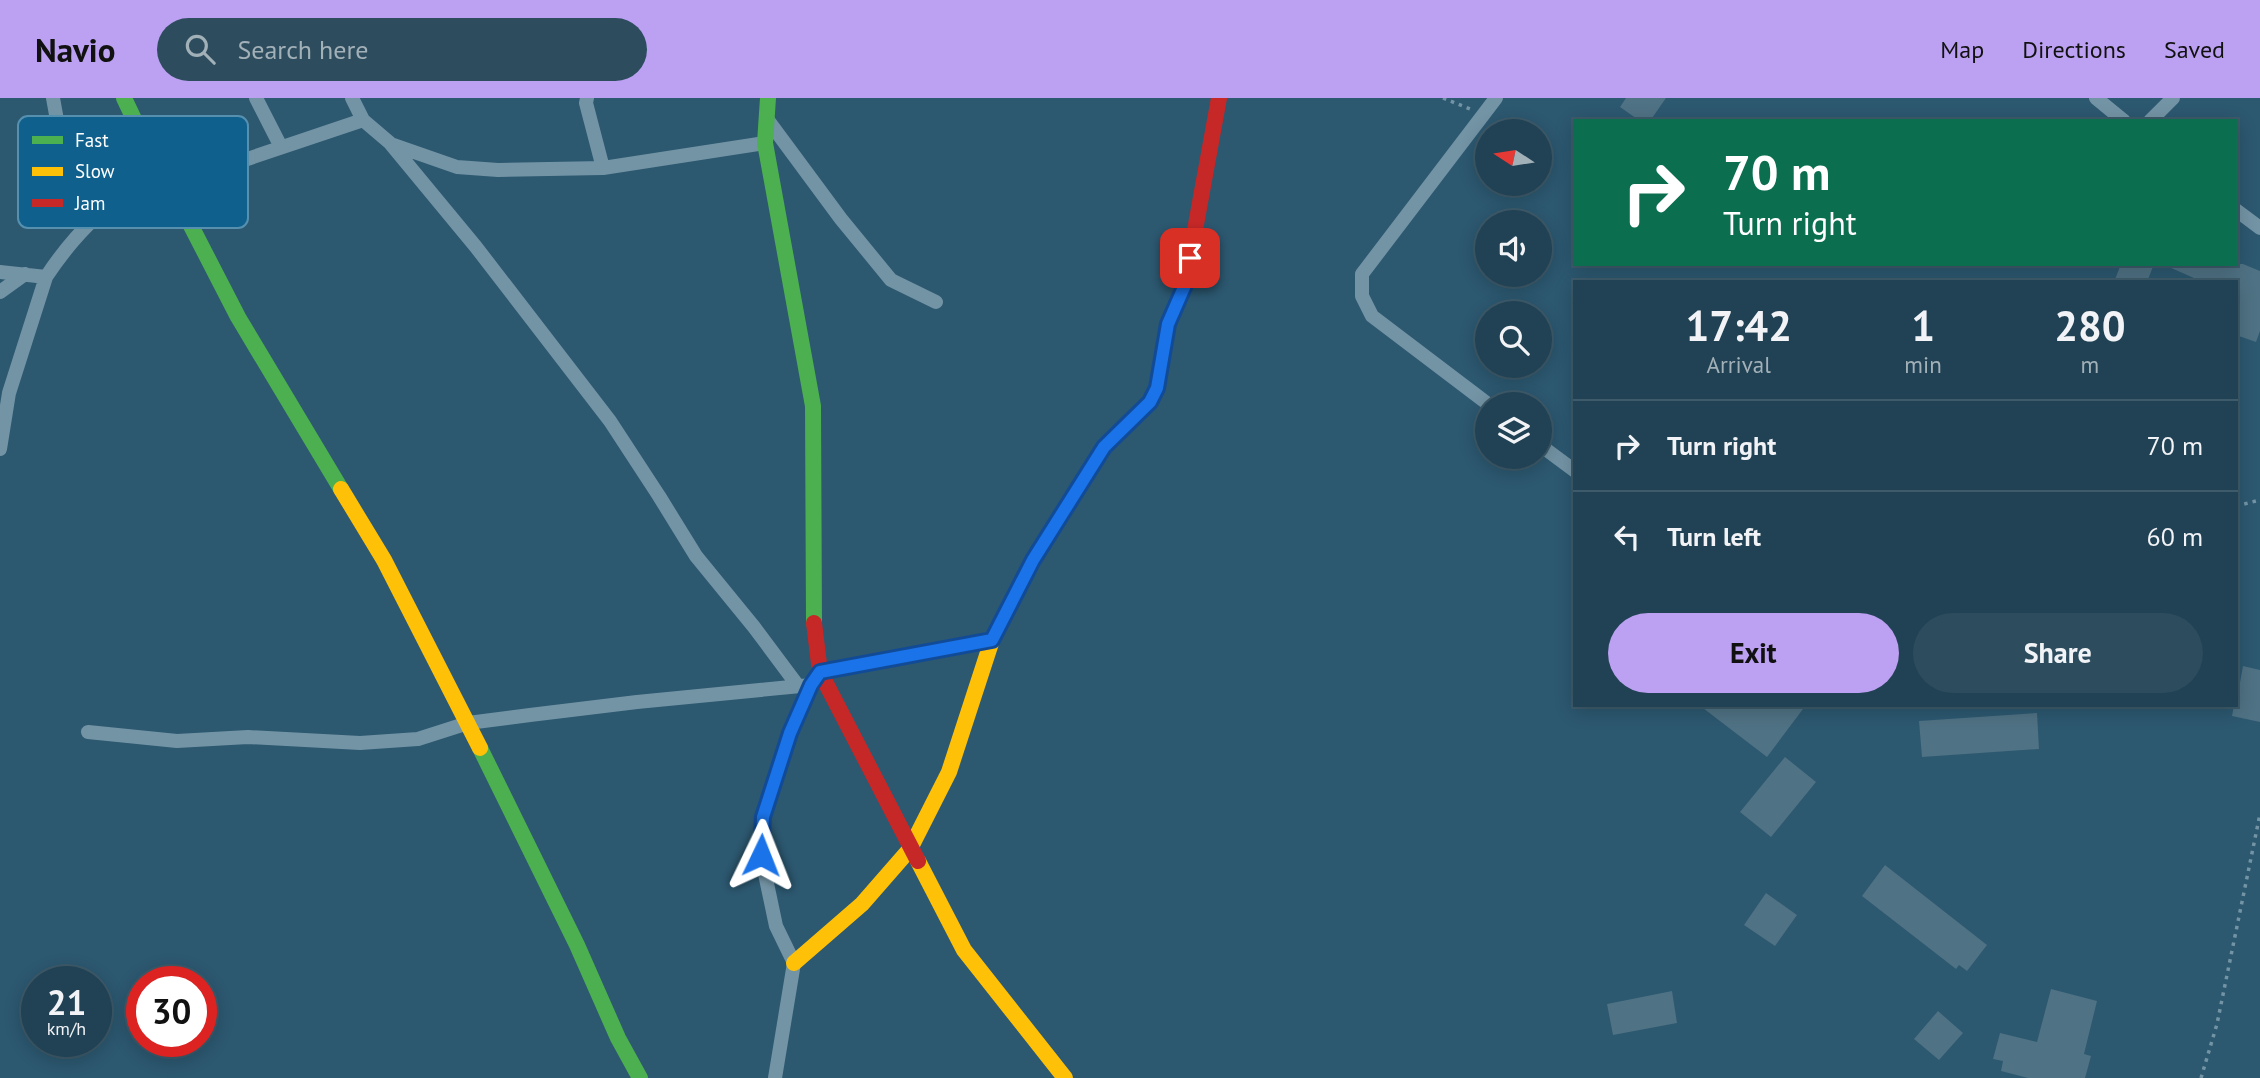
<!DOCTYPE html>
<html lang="en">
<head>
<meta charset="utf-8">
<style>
	body { margin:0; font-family:"PT Sans",sans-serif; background:#2d4d5e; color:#f1f3f6; height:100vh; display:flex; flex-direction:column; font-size:26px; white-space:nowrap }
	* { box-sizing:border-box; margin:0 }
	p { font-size:23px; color:#a2b0b8 }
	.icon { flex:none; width:38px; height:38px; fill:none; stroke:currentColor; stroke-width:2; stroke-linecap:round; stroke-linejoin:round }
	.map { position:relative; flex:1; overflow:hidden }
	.panel { position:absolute; left:1573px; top:182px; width:665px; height:427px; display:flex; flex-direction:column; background:#214254; border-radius:0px; box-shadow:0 4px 18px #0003,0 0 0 2px #3e5b6b }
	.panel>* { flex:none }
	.banner { position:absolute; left:1573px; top:21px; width:665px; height:147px; border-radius:0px; box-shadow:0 4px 18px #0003,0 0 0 2px #3e5b6b; background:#0b6e4f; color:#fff; overflow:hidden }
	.needle { width:46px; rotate:282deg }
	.tools { position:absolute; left:1475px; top:21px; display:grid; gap:14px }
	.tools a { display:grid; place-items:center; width:77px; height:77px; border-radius:50%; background:#214254; box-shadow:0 4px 18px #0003,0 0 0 2px #3e5b6b; font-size:35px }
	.speed { position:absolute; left:21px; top:868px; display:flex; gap:14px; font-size:35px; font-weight:700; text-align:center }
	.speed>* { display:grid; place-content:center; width:91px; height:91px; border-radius:50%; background:#214254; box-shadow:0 4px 18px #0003,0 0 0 2px #3e5b6b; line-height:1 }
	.speed small { font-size:18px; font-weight:400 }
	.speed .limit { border:10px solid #d22; background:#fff; color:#111 }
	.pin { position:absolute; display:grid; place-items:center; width:60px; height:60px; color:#fff; margin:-30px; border-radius:14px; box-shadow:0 4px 10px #0006 }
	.me { position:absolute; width:77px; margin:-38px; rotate:2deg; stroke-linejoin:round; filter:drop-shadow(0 0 5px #0008) }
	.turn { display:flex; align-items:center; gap:24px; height:147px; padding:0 35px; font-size:32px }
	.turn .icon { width:91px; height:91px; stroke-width:2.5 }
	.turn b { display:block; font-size:49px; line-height:60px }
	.eta { display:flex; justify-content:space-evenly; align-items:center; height:119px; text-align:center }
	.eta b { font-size:42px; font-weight:800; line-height:49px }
	.action { display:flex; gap:14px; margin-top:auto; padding:14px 35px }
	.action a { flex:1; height:80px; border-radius:42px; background:#bca0f2; color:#111; font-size:28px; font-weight:800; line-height:80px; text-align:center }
	.action a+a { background:#2d4d5e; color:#f1f3f6 }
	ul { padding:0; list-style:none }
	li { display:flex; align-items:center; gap:21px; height:91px; padding:0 35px; border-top:2px solid #3e5b6b }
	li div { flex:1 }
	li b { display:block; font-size:26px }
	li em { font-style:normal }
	header { display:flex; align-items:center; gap:42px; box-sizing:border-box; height:98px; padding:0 35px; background:#bca0f2; color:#111 }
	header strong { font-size:33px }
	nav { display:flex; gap:38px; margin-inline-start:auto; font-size:24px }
	.search { width:490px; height:63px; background:#2d4d5e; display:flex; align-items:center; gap:18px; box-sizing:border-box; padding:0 24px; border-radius:38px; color:#a2b0b8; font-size:26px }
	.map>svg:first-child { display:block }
	.building { fill:#4f7284 }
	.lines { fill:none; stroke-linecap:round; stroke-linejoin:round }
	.path { stroke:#7394a5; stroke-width:3.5; stroke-dasharray:3.5 5; stroke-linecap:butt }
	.street { stroke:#7394a5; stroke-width:14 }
	.fast { stroke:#4caf50; stroke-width:16 }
	.slow { stroke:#ffc107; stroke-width:16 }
	.jam { stroke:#c62828; stroke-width:16 }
	.route-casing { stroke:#114b97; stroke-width:18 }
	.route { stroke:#1a73e8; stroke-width:12 }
	.key { fill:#0f608d; stroke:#5790af; stroke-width:2 }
	.key-label { font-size:19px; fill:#fff }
</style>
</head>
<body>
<header>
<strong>Navio</strong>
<div class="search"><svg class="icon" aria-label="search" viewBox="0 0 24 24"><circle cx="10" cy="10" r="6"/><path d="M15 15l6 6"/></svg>Search here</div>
<nav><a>Map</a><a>Directions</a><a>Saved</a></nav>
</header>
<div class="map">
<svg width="2260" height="980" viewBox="0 0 2260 980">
	<rect width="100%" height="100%" fill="#2c5870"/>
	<path class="building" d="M1626 0H1666L1650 23H1640L1620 9Z
		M2121 166H2154L2147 184H2114Z
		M2162 166H2243L2260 173V233L2256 244 2236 237V184H2203Z
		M2243 568 2260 572V624L2232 618 2234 607H2236Z
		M1699 607H1806L1767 659Z
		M2037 615 2039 651 1922 659 1919 623Z
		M1785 659 1816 684 1771 739 1740 714Z
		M1885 767 1987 847 1967 873 1959 867 1956 871 1862 798Z
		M1766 795 1797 817 1775 848 1744 827Z
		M2051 891 2097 903 2084 956 2091 958 2085 980H2028L2001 973 2003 963 1993 961 2000 935 2037 944Z
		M1672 893 1677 925 1613 937 1607 906Z
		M1938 913 1963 935 1939 962 1914 941Z"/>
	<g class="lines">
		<path class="path" d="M1443 0 1470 11
			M2236 408 2260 402
			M2201 980 2217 926 2260 716"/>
		<path class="street" d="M53 0 64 61 87 126
			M256 0 281 49
			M352 0 363 22 390 45 476 149 610 323 659 398 696 458 754 529 798 588
			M587 0 586 5 603 70
			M2096 0 2124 23
			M767 21 841 121 891 182 936 204
			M2150 23 2173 0
			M391 46 457 69 498 72 603 70 765 45
			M170 87 363 22
			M2236 112 2260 130
			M0 174 46 179C79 129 109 105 158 72
			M0 194 25 176
			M1488 306 1372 218 1362 198V176L1496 0
			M1540 347 1575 373
			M0 351 9 295 46 179
			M88 634 177 643 248 639 360 645 418 641 468 625 530 617 637 604 811 587
			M775 980 794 865 776 828 761 757 763 719 790 635 811 587 820 574 992 542"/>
		<path class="fast" d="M124 0 158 72 170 87 238 219 341 391
			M768 0 765 45 813 308 814 525
			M480 650 577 847 618 940 640 980"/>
		<path class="slow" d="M341 391 384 462 480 650
			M918 763 964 852 1065 980
			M794 865 862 806 910 751 949 674 992 542 1033 462 1078 391"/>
		<path class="jam" d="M1078 391 1104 349 1150 304 1157 290 1168 226 1185 187 1219 0
			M814 525 820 574 918 763"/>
	</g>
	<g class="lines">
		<g class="route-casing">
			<path id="route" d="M761 757 763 719 790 635 811 587 820 574 992 542 1033 462 1104 349 1150 304 1157 290 1168 226 1185 187 1190 160"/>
		</g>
		<use href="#route" class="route"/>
	</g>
	<rect x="18" y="18" width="230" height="112" rx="10" class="key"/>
	<rect x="32" y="38" width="31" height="8" fill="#4caf50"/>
	<rect x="32" y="69" width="31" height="9" fill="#ffc107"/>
	<rect x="32" y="101" width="31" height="8" fill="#c62828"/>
	<g class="key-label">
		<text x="75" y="49">Fast</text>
		<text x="75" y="80">Slow</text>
		<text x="75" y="112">Jam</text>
	</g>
</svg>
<div class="tools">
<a><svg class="needle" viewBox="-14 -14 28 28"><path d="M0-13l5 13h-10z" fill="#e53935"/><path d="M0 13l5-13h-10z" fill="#a2b0b8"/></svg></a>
<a><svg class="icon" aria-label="sound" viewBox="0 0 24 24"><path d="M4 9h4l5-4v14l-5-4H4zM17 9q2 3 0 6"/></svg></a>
<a><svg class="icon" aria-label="search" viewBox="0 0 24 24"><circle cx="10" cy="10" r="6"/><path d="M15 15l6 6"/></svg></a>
<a><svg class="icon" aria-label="layers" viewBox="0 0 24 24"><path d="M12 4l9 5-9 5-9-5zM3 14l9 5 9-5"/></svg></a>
</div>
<div class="speed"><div>21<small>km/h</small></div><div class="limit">30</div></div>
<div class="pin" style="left:1190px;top:160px;background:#d93025"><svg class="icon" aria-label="arrive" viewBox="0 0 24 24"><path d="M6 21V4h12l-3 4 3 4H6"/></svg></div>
<svg class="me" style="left:761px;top:757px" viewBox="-20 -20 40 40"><path d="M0-17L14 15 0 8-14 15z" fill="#1a73e8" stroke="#fff" stroke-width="4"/></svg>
<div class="banner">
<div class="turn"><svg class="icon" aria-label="right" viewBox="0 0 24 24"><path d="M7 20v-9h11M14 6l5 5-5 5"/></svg><div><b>70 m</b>Turn right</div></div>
</div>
<section class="panel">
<div class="eta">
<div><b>17:42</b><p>Arrival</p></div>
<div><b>1</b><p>min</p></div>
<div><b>280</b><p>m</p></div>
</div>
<ul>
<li><svg class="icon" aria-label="right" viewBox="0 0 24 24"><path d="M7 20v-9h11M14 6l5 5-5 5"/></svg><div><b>Turn right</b></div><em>70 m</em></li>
<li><svg class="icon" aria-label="left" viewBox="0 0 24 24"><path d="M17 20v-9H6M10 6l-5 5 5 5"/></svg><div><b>Turn left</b></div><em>60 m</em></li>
</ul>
<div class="action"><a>Exit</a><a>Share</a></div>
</section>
</div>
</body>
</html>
